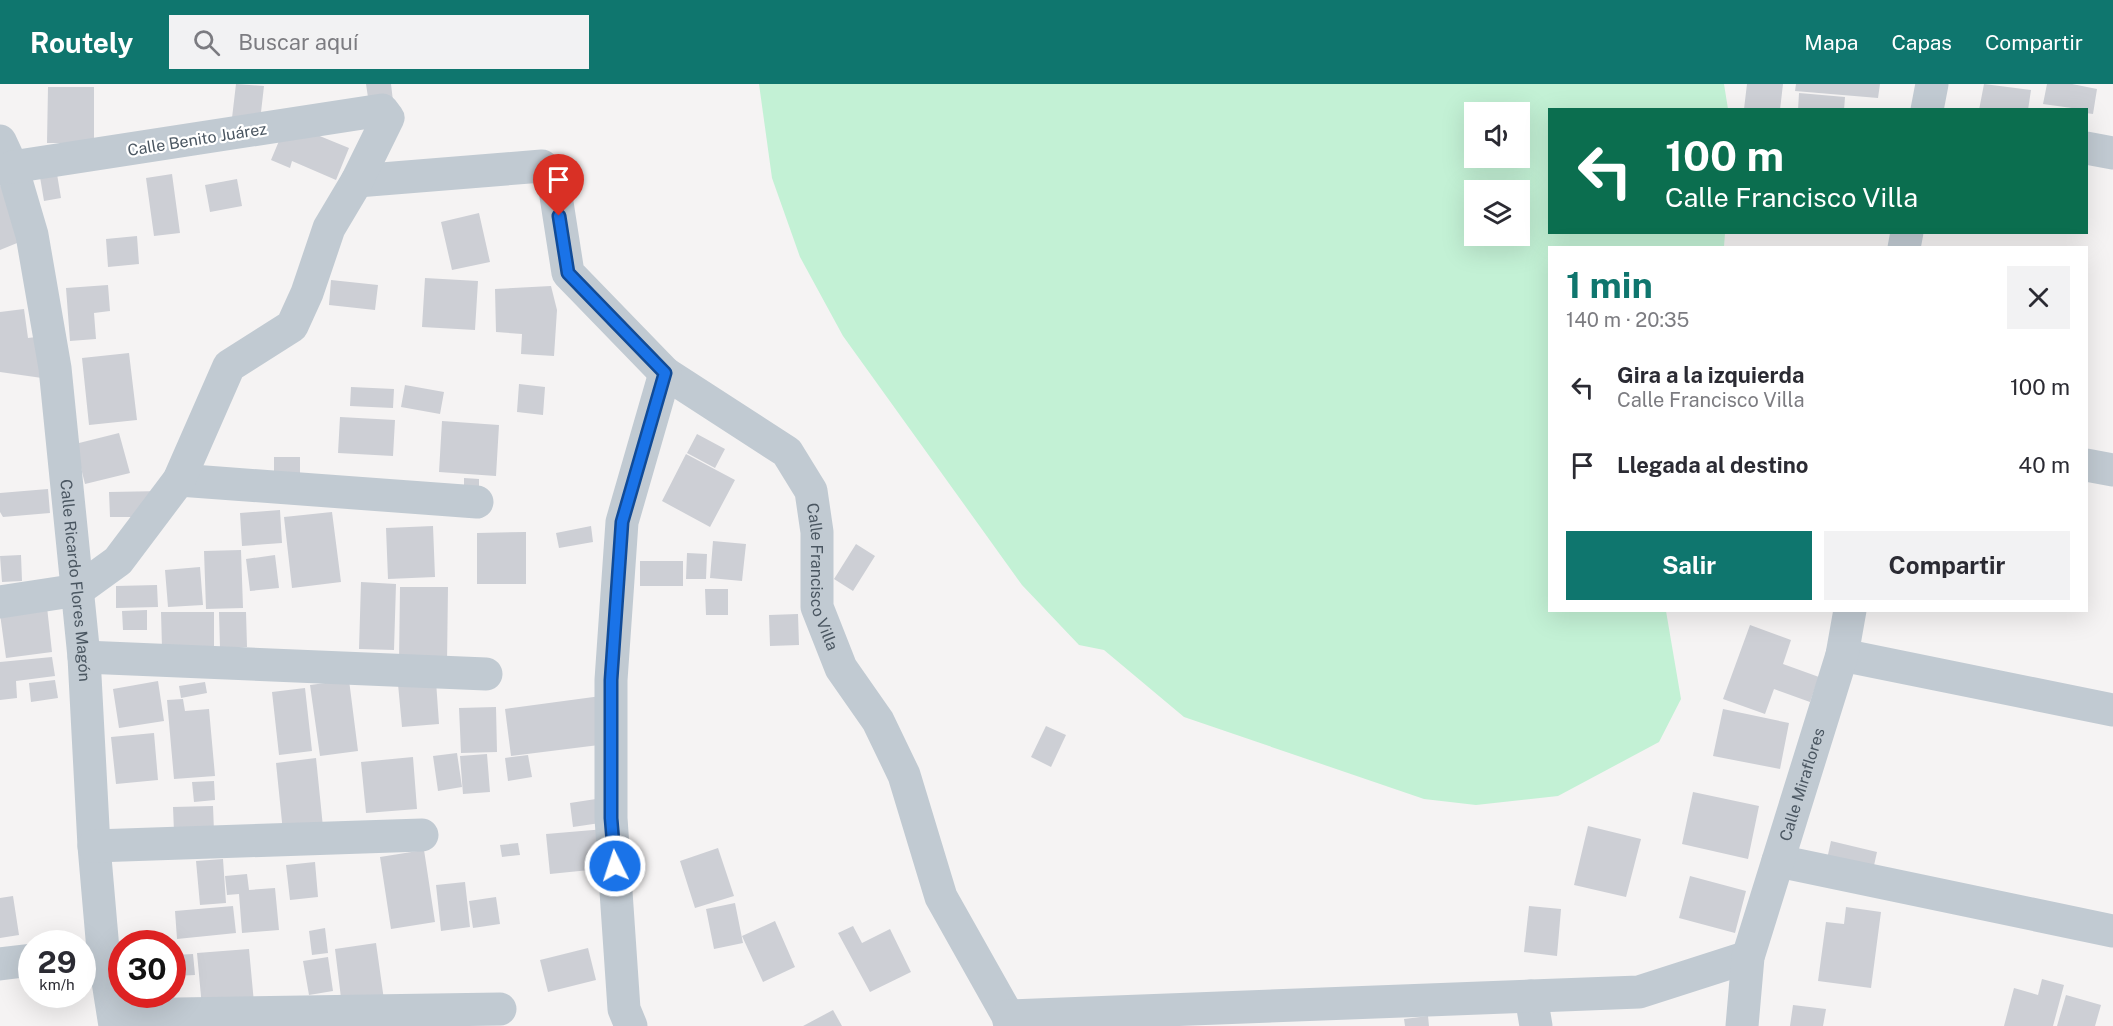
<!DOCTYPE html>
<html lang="es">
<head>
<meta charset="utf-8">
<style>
	body { margin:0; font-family:"Public Sans",sans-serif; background:#f2f2f3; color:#2b2b33; height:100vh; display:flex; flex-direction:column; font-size:22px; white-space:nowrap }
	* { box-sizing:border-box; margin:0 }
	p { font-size:20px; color:#7c7c81 }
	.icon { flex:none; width:33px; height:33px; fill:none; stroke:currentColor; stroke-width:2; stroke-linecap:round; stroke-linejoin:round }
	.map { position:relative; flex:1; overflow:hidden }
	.side { position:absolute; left:1548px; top:162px; width:540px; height:366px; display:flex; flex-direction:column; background:#fff; border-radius:0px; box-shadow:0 6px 24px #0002 }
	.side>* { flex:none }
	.top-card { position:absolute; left:1548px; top:24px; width:540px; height:126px; border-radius:0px; box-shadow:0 6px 24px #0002; background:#0b6e4f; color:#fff; overflow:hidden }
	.fabs { position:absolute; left:1464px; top:18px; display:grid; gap:12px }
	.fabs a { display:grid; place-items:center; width:66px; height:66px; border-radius:0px; background:#fff; box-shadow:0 6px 24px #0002; font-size:30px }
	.speed { position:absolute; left:18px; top:846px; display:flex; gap:12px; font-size:30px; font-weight:700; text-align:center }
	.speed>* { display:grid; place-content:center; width:78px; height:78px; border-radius:50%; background:#fff; box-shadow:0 6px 24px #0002; line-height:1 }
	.speed small { font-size:15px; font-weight:400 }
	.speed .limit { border:9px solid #d22; background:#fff; color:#111 }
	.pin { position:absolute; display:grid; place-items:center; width:51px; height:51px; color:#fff; margin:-62px -26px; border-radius:50% 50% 50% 0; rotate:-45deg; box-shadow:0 0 6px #0007 }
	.pin .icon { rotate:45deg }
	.me { position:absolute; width:66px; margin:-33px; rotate:356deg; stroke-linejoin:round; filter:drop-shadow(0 0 4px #0008) }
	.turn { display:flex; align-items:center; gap:21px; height:126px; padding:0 18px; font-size:27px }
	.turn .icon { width:78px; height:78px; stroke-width:2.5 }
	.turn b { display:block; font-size:42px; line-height:51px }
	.round { display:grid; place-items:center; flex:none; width:63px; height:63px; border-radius:0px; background:#f2f2f3 }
	.head { display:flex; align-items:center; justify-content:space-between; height:102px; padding:0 18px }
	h1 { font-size:36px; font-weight:700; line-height:45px; color:#0f766e }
	.primary-button { display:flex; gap:12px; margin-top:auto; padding:12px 18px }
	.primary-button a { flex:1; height:69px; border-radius:0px; background:#0f766e; color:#fff; font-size:24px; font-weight:700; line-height:69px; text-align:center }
	.primary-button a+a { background:#f2f2f3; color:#2b2b33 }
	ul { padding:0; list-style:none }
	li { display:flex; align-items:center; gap:18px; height:78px; padding:0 18px }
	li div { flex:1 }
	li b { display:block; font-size:22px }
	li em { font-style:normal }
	header { display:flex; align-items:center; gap:36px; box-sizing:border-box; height:84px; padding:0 30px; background:#0f766e; color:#fff }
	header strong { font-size:28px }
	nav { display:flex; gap:33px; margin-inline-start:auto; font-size:21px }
	.search { width:420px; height:54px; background:#f2f2f3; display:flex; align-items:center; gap:15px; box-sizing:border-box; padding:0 21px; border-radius:0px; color:#7c7c81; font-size:22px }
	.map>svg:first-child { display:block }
	.green { fill:#c3f1d5; fill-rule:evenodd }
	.building { fill:#cdcfd5 }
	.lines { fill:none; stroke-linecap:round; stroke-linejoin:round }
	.minor { stroke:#c1cad2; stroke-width:33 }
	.route-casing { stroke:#114b97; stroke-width:15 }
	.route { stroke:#1a73e8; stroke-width:10 }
	.labels { text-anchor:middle; stroke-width:4.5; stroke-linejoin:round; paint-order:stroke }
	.street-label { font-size:16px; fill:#4a5661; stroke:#fff }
</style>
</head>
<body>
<header>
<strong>Routely</strong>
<div class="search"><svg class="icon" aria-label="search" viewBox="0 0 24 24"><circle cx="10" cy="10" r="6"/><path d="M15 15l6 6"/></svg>Buscar aquí</div>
<nav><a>Mapa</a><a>Capas</a><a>Compartir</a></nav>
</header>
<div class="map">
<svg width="2113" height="942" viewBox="0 0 2113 942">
	<rect width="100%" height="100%" fill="#f5f3f3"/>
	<path class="green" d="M759 0H1724L1728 25 1550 26V148L1725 149 1724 163 1550 164V526L1666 527 1681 615 1659 658 1558 712 1476 721 1424 715 1184 633 1104 566 1079 561 1022 501 843 252 800 173 772 94ZM1474 28H1520V74H1474ZM1474 106H1520V152H1474Z"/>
	<path class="building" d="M236 0 264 2 260 37 232 34Z
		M366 0H391L393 17 369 20Z
		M1747 0H1783L1780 26 1744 25Z
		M1796 0H1880L1878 14 1795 7Z
		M1984 0 2031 6 2028 26H1979Z
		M2047 0H2072L2097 5 2093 30 2086 29V26L2043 20Z
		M48 3H94V59H47Z
		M1799 9 1845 13 1844 26H1798Z
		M284 45 305 46 349 64 336 96 292 77 290 84 271 76Z
		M57 90 61 114 44 117 40 93Z
		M172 90 180 149 154 152 146 94Z
		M237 95 242 122 210 128 205 101Z
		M0 100 22 157 0 166Z
		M479 129 490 178 452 186 441 138Z
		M137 152 139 180 108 183 106 155Z
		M425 194 478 197 475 246 422 243Z
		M331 196 378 201 375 226 329 221Z
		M108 201 110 227 94 229 96 255 70 257 66 204Z
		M551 202 557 226 554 272 521 270 522 250 496 248 495 205Z
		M24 225 28 254 36 253 42 294 0 288V228Z
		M129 269 137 336 89 341 82 274Z
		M519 300 545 303 543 331 517 328Z
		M405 301 444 308 440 330 401 323Z
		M351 303 394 305 393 324 350 322Z
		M340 333 395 336 393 372 338 369Z
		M442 337 499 341 496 392 439 388Z
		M119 349 130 389 85 400 75 360Z
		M697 350 725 365 715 384 687 369Z
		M686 370 735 396 710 443 662 417Z
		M274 373H300V400L274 399Z
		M464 394 479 395V406L464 405Z
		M48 405 50 429 3 433 0 428V409Z
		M163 407 142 433H110L109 408Z
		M280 426 282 459 242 462 240 429Z
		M332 428 341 498 292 504 284 433Z
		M433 442 435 493 388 495 386 444Z
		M591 442 593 458 559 464 556 449Z
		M526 448V500H477V449Z
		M713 457 746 460 742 497 710 494Z
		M856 460 875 472 853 507 834 495Z
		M241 466 243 524 206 525 204 467Z
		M687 469 707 470 706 495H686Z
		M21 471 22 497 2 498 0 472Z
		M275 471 279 504 250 507 246 475Z
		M640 477H683V502H640Z
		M200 483 203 521 168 523 165 486Z
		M361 498 396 500 394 566 359 565Z
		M157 501 158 523 116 524V502Z
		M400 503H448L447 579H399Z
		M705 505H728V531H706Z
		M47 523 52 568 6 574 0 530Z
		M147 526V546H123L122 527Z
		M161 528H214V563L162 564Z
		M219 528H246L247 563 220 564Z
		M798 530 799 561 770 562 769 531Z
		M1750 541 1791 556 1783 580 1819 593 1810 618 1774 605 1765 630 1723 615Z
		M52 573 55 592 16 597 17 614 0 616V578Z
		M55 596 58 614 31 618 29 599Z
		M349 596 358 667 320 672 310 601Z
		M158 597 164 637 119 644 113 605Z
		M436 597 439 640 402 643 398 600Z
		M205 598 207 609 181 614 179 602Z
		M305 604 312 667 279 671 272 608Z
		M601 612 607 660 511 672 505 625Z
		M183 615 185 627 209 625 215 692 174 695 167 616Z
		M496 623 497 668 461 669 459 624Z
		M1723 625 1789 639 1780 685 1713 672Z
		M1046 642 1066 651 1051 683 1031 673Z
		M154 649 158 696 116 700 111 653Z
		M457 669 462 703 438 707 433 672Z
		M487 670 490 708 463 710 460 672Z
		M528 671 532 693 508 697 505 674Z
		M413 673 417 725 366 729 361 678Z
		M316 674 323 743 283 748 276 679Z
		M214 697 215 716 194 718 192 698Z
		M1693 708 1759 722 1748 775 1682 760Z
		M596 715 600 739 573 743 570 719Z
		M213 722 214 747 174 748 173 723Z
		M1588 742 1641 755 1626 813 1574 801Z
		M605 745 609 784 550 790 546 750Z
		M1831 757 1877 768 1871 795 1825 784Z
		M518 759 520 771 502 773 500 761Z
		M718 764 734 812 695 824 680 777Z
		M424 766 435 838 391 845 380 773Z
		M223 775 226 819 200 821 196 777Z
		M315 778 318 813 290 816 286 781Z
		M247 790 249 806 275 804 279 846 242 849 239 810 227 811 225 792Z
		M1690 792 1746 807 1735 849 1679 834Z
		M465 798 470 843 441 847 436 801Z
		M13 812 19 851 0 854V814Z
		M496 813 500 840 473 844 469 817Z
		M735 819 743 859 714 865 706 825Z
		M233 822 236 849 177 855 175 827Z
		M1529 822 1561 825 1557 872 1524 868Z
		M1846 823 1881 828 1871 904 1818 897 1826 838 1844 840Z
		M775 837 795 883 763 898 742 852Z
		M853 842 862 859 890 845 911 888 870 908 838 849Z
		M325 844 328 869 312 871 309 847Z
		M376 859 384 916 342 922 335 865Z
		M588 864 596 896 548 908 540 876Z
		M249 865 254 919 202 923 197 869Z
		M193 870 195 891 175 892 174 871Z
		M328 873 333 907 309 911 303 877Z
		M82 886 87 908 82 909Z
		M2042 895 2064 901 2053 942H2004L2014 904 2038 911Z
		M135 910H174V921L136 924Z
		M2066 911 2101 921 2095 942H2057Z
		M1793 921 1826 925 1823 942H1790Z
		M833 926 842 942H803Z
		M1428 932 1429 942H1405L1404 935Z"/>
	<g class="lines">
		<g class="minor">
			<path d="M1927 26 1932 0"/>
			<path id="s1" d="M0 57 12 83 32 151 55 284 84 573 94 762 103 866 115 942"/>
			<path d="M2086 64 2113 69"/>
			<path id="s2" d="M357 97 542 82 553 93 568 189 665 289 787 368 811 407 817 448V523L841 584 878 637 904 691 941 813 1008 932 1010 942"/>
			<path d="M1904 164 1907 148"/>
			<path d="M2086 381 2113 386"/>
			<path d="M179 396 477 418"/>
			<path d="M0 518 78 506 118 477 179 396 229 282 292 242 307 209 329 144 357 97 388 34 382 26 12 83"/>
			<path d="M1842 571 2113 626"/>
			<path d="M84 573 486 590"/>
			<path d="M94 762 422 751"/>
			<path d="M1778 777 2113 847"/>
			<path d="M0 880 32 876"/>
			<path d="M1531 912 1536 942"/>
			<path d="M115 931 500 925"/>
			<path d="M1008 932 1639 908 1748 873"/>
			<path d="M631 942 624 925 611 734V596L622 438 665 289"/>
			<path id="s3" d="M1742 942 1748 873 1842 571 1850 526"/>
		</g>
	</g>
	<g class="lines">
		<g class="route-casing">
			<path id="route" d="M559 132 568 189 665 289 622 438 611 596V734L615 782"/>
		</g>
		<use href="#route" class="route"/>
	</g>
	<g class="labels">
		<g class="street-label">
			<text transform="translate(197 55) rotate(-9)" y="6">Calle Benito Juárez</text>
			<text dy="6" stroke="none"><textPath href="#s2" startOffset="716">Calle Francisco Villa</textPath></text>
			<text dy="6" stroke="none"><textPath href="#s1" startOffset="448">Calle Ricardo Flores Magón</textPath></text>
			<text dy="6" stroke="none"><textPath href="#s3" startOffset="250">Calle Miraflores</textPath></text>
		</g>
	</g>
</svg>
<div class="fabs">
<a><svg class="icon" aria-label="sound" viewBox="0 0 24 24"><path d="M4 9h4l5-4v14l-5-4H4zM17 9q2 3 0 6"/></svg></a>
<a><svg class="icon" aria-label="layers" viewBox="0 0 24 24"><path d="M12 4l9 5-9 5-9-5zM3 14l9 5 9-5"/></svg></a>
</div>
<div class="speed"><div>29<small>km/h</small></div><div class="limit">30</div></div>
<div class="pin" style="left:559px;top:132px;background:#d93025"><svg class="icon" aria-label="arrive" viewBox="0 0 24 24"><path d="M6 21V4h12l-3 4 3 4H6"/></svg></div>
<svg class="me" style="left:615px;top:782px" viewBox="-20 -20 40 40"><circle r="17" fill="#1a73e8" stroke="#fff" stroke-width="3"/><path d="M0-11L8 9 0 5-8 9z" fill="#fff"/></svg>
<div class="top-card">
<div class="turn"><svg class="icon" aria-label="left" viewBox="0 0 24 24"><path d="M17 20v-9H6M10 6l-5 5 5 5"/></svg><div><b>100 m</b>Calle Francisco Villa</div></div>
</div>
<section class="side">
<div class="head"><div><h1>1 min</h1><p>140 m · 20:35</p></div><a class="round"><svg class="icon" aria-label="close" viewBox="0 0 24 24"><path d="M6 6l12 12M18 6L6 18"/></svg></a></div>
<ul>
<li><svg class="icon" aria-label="left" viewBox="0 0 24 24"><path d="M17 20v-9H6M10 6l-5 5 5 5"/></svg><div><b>Gira a la izquierda</b><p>Calle Francisco Villa</p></div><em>100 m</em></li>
<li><svg class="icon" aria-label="arrive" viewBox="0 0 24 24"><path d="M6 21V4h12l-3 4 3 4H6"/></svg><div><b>Llegada al destino</b></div><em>40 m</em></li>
</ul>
<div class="primary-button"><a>Salir</a><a>Compartir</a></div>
</section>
</div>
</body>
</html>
